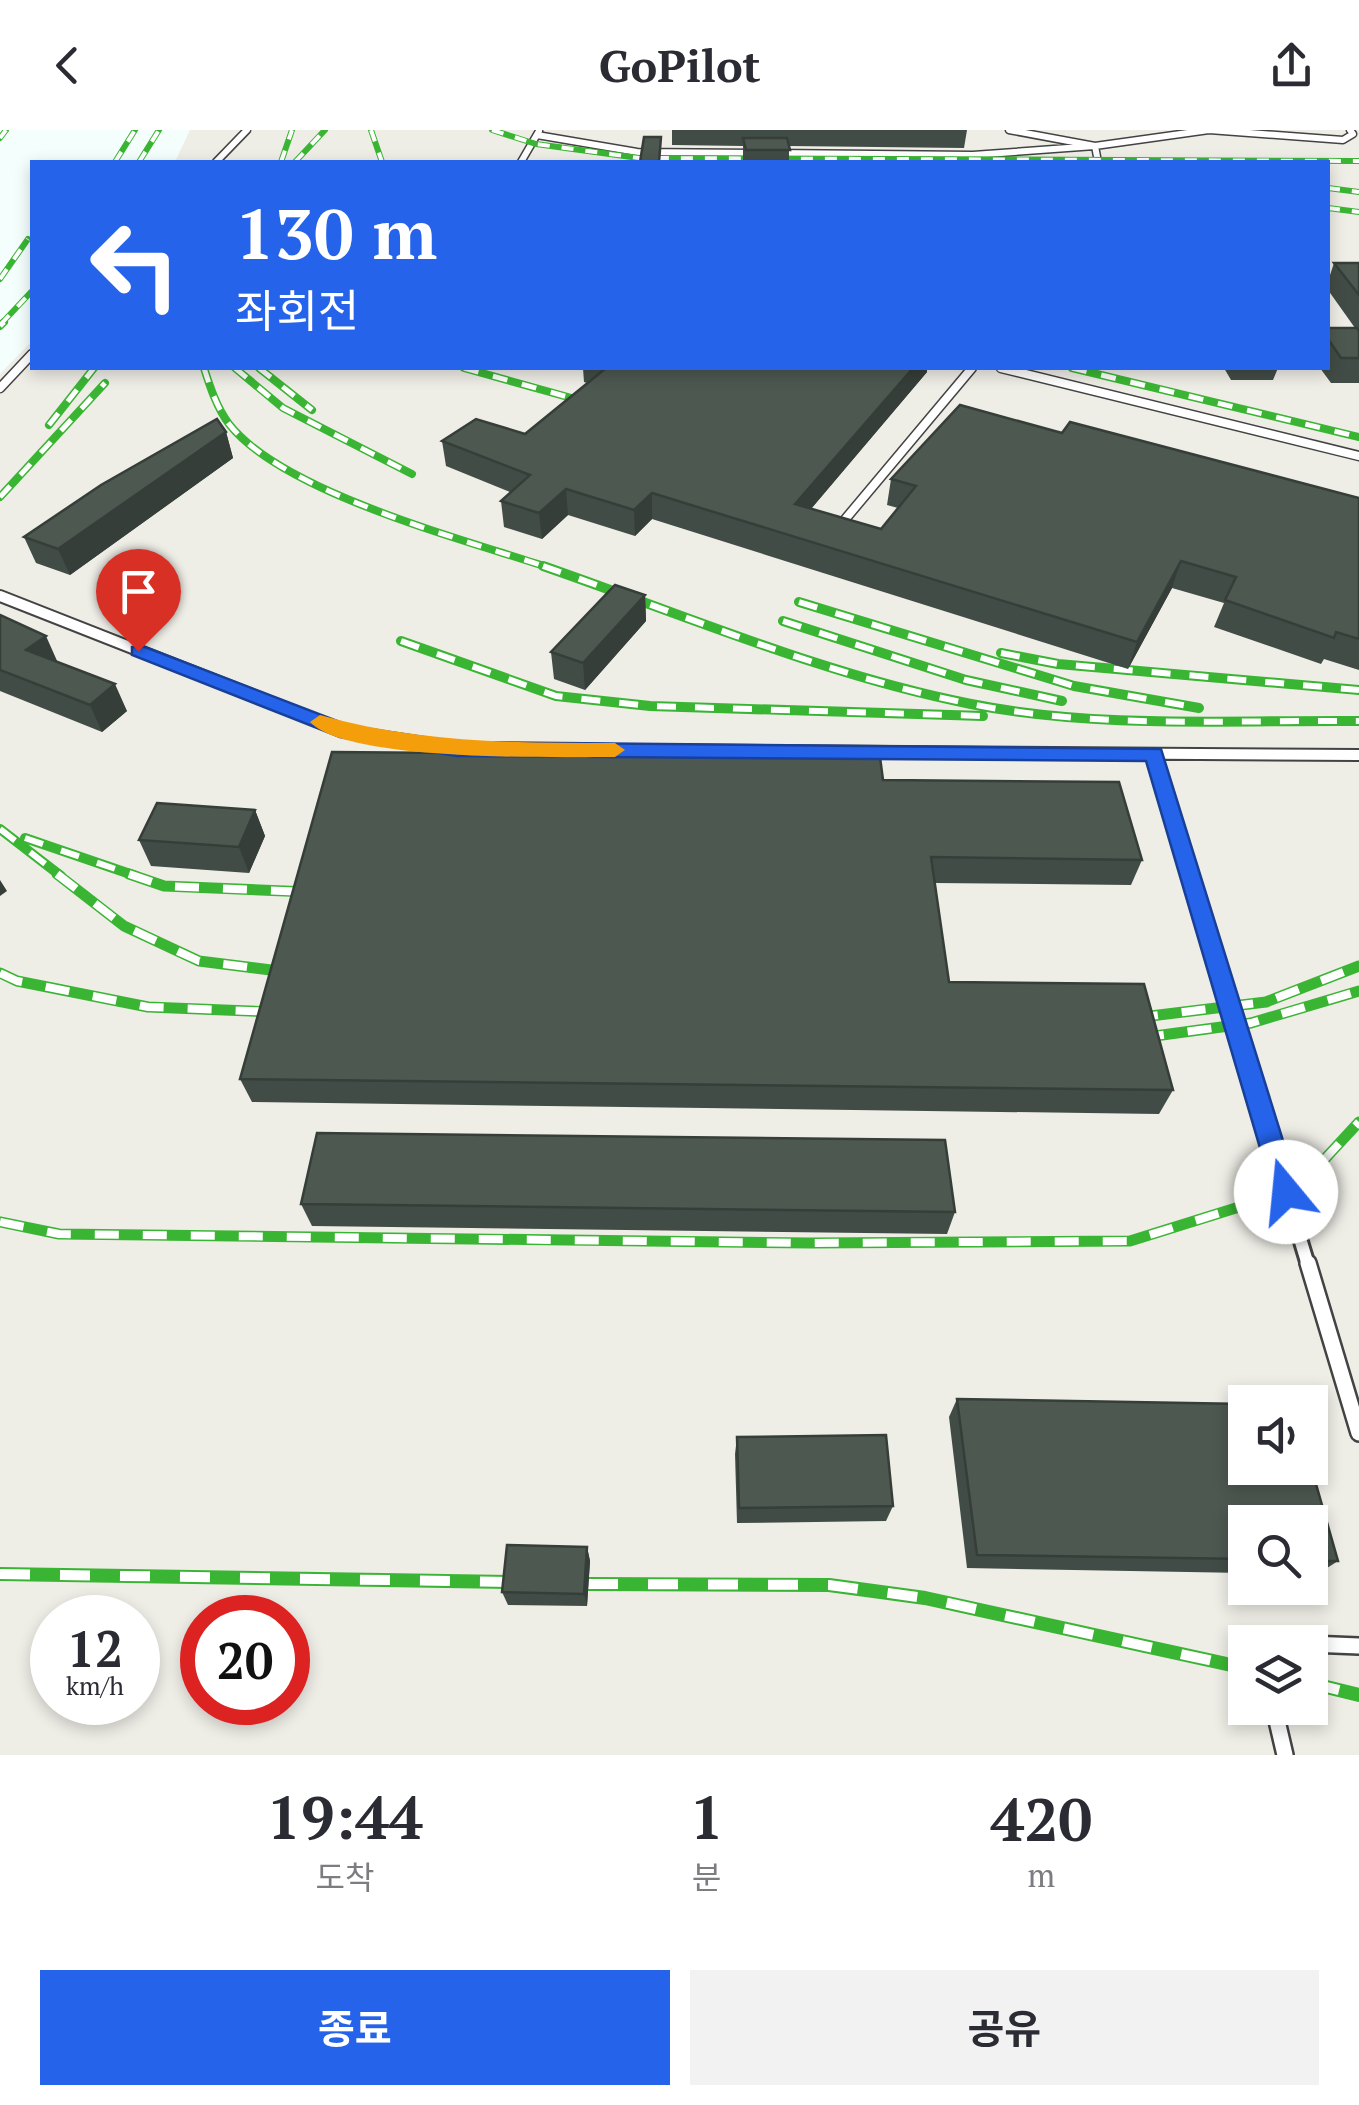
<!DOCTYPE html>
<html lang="ko">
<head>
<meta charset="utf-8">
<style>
	body { margin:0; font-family:"PT Serif","Noto Sans KR",serif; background:#f2f2f3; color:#2b2b33; height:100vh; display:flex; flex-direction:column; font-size:38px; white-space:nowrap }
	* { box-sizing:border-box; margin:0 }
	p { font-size:32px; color:#7c7c81 }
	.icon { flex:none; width:55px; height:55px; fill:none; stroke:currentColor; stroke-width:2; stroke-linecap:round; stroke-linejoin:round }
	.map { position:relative; height:1625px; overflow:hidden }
	.details { display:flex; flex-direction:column; background:#fff; flex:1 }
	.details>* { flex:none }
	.guide { position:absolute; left:30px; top:30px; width:1300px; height:210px; border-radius:0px; box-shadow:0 5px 15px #0003; background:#2563eb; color:#fff; overflow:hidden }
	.fabs { position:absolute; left:1228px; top:1255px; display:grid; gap:20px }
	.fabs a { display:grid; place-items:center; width:100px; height:100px; border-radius:0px; background:#fff; box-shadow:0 5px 15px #0003; font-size:50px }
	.speed { position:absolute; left:30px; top:1465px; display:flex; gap:20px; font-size:50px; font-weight:700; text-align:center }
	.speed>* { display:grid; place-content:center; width:130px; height:130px; border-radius:50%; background:#fff; box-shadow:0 5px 15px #0003; line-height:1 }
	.speed small { font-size:25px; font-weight:400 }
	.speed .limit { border:15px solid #d22; background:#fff; color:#111 }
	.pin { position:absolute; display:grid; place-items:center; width:85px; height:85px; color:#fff; margin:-102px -42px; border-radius:50% 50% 50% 0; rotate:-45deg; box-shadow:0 0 10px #0007 }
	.pin .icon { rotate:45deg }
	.me { position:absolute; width:110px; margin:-55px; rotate:343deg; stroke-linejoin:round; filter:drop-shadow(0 0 8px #0008) }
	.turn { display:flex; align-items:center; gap:35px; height:210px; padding:0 40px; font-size:45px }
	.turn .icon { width:130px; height:130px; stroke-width:2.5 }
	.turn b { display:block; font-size:70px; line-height:85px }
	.eta { display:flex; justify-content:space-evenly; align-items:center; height:170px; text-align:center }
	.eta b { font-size:60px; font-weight:700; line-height:70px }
	.button { display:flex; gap:20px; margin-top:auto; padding:20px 40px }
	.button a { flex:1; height:115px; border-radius:0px; background:#2563eb; color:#fff; font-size:40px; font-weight:700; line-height:115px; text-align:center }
	.button a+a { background:#f2f2f3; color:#2b2b33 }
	header { display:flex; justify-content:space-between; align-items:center; height:130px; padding:0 40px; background:#fff; font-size:45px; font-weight:700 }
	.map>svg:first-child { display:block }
	.industrial { fill:#eeede6; fill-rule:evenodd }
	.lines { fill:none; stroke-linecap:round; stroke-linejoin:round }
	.service-far4-casing { stroke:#434343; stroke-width:9 }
	.service-far3-casing { stroke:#434343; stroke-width:11 }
	.service-far2-casing { stroke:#434343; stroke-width:14 }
	.service-far1-casing { stroke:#434343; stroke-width:18 }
	.service-casing { stroke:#434343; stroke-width:20 }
	.service-far4 { stroke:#fff; stroke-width:6 }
	.service-far3 { stroke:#fff; stroke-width:8 }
	.service-far2 { stroke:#fff; stroke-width:10 }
	.service-far1 { stroke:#fff; stroke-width:12 }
	.service { stroke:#fff; stroke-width:15 }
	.rail-far4-casing { stroke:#3ab533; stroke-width:6 }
	.rail-far3-casing { stroke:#3ab533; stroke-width:8 }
	.rail-far2-casing { stroke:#3ab533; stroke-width:10 }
	.rail-far1-casing { stroke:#3ab533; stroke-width:11 }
	.rail-casing { stroke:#3ab533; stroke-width:14 }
	.rail-far4 { stroke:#fff; stroke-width:4; stroke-dasharray:12; stroke-linecap:butt }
	.rail-far3 { stroke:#fff; stroke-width:5; stroke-dasharray:15; stroke-linecap:butt }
	.rail-far2 { stroke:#fff; stroke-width:6; stroke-dasharray:19; stroke-linecap:butt }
	.rail-far1 { stroke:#fff; stroke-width:8; stroke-dasharray:24; stroke-linecap:butt }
	.rail { stroke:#fff; stroke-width:10; stroke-dasharray:30; stroke-linecap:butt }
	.wall { fill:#424c46 }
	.shaded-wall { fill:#363e39 }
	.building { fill:#4d5851; stroke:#363e39; stroke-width:2.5 }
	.route { fill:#2563eb; stroke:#184099; stroke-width:2.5 }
	.slow { fill:#f59e0b }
</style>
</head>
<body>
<header><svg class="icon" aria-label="back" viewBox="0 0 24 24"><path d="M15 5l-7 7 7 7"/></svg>GoPilot<svg class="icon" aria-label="share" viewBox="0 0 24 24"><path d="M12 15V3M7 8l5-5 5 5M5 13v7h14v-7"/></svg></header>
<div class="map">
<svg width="1359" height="1625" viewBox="0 0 1359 1625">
	<rect width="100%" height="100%" fill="#f4fefc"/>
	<path class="industrial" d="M190 0H1359V1625H0V244L32 211V238H1328V32H175ZM1245 1272H1310V1338H1245ZM1245 1392H1310V1458H1245ZM52 1488H138V1572H52ZM202 1488H288V1572H202ZM1245 1512H1310V1578H1245Z"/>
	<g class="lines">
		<g class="service-far4-casing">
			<path id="service-far4" d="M1009 0 1095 16 1209 0 1343 10 1353 4 1350 0
				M537 5 637 22 756 23
				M775 23 973 25 1095 16 1098 32
				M216 32 247 0
				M521 32 539 1"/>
		</g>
		<g class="service-far3-casing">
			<path id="service-far3" d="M1001 238 1359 326
				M0 258 32 224
				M837 399 972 238"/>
		</g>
		<g class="service-far2-casing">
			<path id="service-far2" d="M0 466 346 602 457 619 1359 625
				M1154 624 1191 746"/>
		</g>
		<g class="service-far1-casing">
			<path id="service-far1" d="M1190 744 1308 1135"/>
		</g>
		<g class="service-casing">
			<path id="service" d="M1308 1133 1359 1303
				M1259 1512H1269
				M1310 1514 1359 1516
				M1274 1578 1285 1625"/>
		</g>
		<use href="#service-far4" class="service-far4"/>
		<use href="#service-far3" class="service-far3"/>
		<use href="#service-far2" class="service-far2"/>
		<use href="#service-far1" class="service-far1"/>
		<use href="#service" class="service"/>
		<g class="rail-far4-casing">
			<path id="rail-far4" d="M371 0 382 32
				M492 0 536 14 639 28 1359 31
				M0 8 6 0
				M115 32 135 0
				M139 32 159 0
				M281 32 292 0
				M295 32 325 0
				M1328 58 1359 62
				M1328 78 1359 82
				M0 149 28 109
				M1 194 32 161"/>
		</g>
		<g class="rail-far3-casing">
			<path id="rail-far3" d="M0 196 4 192
				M204 238C210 257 217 278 229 294 283 363 466 410 550 438
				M235 238 283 278 412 344
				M259 238 312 280
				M464 238 593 274
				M1072 238 1359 307
				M49 295 94 238
				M0 367 105 253"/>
		</g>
		<g class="rail-far2-casing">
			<path id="rail-far2" d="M543 436C682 484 827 546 971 574 1097 599 1231 590 1359 591
				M799 472 1074 556 1199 578
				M783 491 966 550 1062 571
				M401 511 556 566 650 576 983 586
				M1001 523 1058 534 1359 560
				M0 699 61 746
				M25 708 136 746"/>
		</g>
		<g class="rail-far1-casing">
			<path id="rail-far1" d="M57 744 124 796 199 831 287 842
				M129 744 164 756 309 762
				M0 843 17 851 148 877 276 882
				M1134 888 1266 872 1359 836
				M1140 908 1251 893 1359 861
				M0 1092 59 1104 811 1113 1130 1111 1297 1059 1359 992"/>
		</g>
		<g class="rail-casing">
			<path id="rail" d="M0 1444 510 1452
				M588 1454 829 1455 925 1468 1245 1538
				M1310 1553 1359 1565"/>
		</g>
		<use href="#rail-far4" class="rail-far4"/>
		<use href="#rail-far3" class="rail-far3"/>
		<use href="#rail-far2" class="rail-far2"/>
		<use href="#rail-far1" class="rail-far1"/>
		<use href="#rail" class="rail"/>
	</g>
	<path class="wall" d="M672 0H967L964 18 789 16V32H743V16L672 15Z
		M1334 133H1359V253H1331L1320 238H1328V198H1355L1328 160V151Z
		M583 238H927V242L811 379 881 399 898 378 887 375 891 349 1062 303 1359 368V540L1324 529 1321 534 1214 497 1224 473 1172 458 1128 539 652 389 635 406 568 385 542 409 504 397 501 371 510 362 446 336 442 311 525 304 587 253 584 252Z
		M1224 238H1278L1273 250H1231Z
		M226 302 233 328 70 445 36 433 24 407Z
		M645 465 646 491 585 560 554 549 551 522Z
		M0 485 58 533 127 581 102 602 0 561Z
		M883 650 1142 730 1131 755 935 753 949 852 1173 960 1159 984 252 972 240 949Z
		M255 680 265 706 249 743 151 736 139 710Z
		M301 1074 955 1082 947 1104 312 1096Z
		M957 1269 1245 1274V1338H1310V1333L1338 1431 1316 1445H1310V1392H1245V1443L967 1438 949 1287Z
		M737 1307 893 1376 886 1391 737 1393 735 1324Z
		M587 1417 590 1431 587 1476 508 1475 502 1462Z"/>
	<path class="shaded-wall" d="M913 238H927V242L793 400 795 374Z
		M226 302 233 328 70 445 58 419Z
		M566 359 568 385 542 409 539 383Z
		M652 363V389L635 406 634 380Z
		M1181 431 1172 458 1128 539 1137 512Z
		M645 465 646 491 585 560 583 533Z
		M46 506 58 533 26 520Z
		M115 554 127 581 102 602 90 575Z
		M255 680 265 706 249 743 239 717Z
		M0 750 7 761 0 766Z
		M587 1417 590 1431 587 1476 584 1464Z"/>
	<path class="building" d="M644 7H661L659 32H640Z
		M743 8H787L790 20H746Z
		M1334 133H1359V165Z
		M1328 198H1357L1359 201V228H1341L1328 209Z
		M606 238H913L795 374 881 399 916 356 891 349 960 275 1062 303 1070 292 1359 368V509L1336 502 1334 508 1225 470 1236 447 1181 431 1137 512 652 363 634 380 566 359 539 383 501 371 530 345 442 311 476 289 525 304Z
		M217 289 226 302 58 419 24 407 101 355Z
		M615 455 645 465 583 533 551 522Z
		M0 485 46 506 26 520 115 554 90 575 0 540Z
		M332 622 880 627 883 650 1119 652 1142 730 931 727 949 852 1144 854 1173 960 240 949Z
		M157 673 255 680 239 717 139 710Z
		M317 1003 945 1010 955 1082 301 1074Z
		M957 1269 1245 1274V1338H1310V1333L1338 1431H1310V1392H1245V1429L977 1425Z
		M886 1305 893 1376 739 1378 737 1307Z
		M507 1415 587 1417 584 1464 502 1462Z"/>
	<path class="route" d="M132 517H145L350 596 457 612 1161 619 1299 1062 1296 1071 1286 1074 1277 1071 1273 1062 1146 631 457 626 340 607 132 525Z"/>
	<path class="slow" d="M320 585C417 613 514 613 615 613L625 620 615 627C556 627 347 632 310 592Z"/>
</svg>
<div class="fabs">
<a><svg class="icon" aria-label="sound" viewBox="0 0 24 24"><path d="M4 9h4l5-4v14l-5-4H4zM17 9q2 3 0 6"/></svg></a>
<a><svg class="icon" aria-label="search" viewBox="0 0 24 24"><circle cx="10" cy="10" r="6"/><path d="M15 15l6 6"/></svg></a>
<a><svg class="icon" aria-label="layers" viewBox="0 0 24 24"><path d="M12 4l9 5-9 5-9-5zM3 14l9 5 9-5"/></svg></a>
</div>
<div class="speed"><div>12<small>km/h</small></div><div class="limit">20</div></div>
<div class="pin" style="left:138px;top:521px;background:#d93025"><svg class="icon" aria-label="arrive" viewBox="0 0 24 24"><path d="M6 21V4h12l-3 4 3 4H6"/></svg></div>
<svg class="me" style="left:1286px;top:1062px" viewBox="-20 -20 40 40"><circle r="19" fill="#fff"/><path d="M0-13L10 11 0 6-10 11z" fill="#2563eb"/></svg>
<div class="guide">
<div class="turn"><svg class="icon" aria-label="left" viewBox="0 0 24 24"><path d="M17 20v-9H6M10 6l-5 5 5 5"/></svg><div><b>130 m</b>좌회전</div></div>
</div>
</div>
<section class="details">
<div class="eta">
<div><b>19:44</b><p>도착</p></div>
<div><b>1</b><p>분</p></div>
<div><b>420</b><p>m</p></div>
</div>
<div class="button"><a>종료</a><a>공유</a></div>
</section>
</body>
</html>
